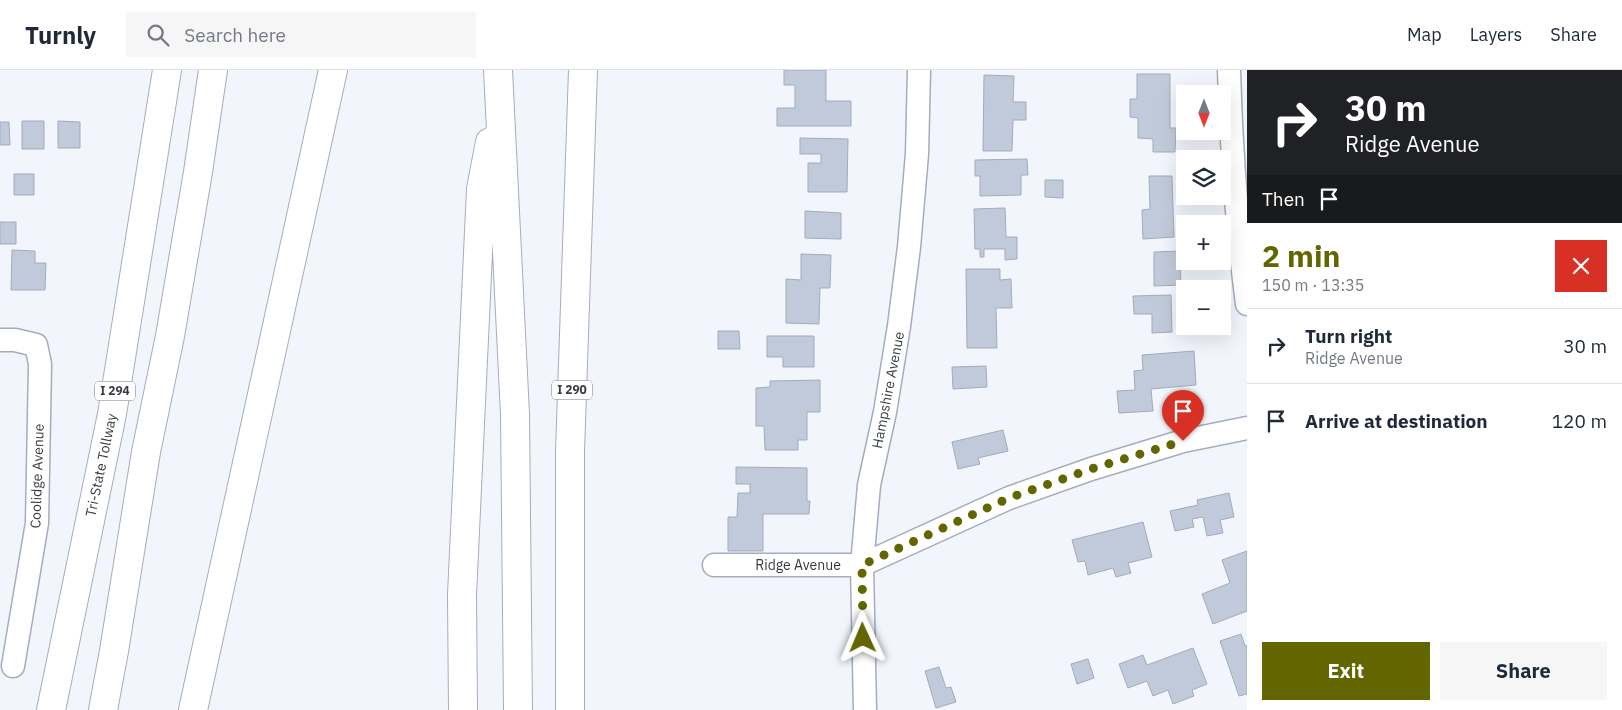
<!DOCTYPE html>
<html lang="en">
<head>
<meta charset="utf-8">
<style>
	body { margin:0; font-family:"IBM Plex Sans",sans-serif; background:#f6f6f7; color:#1f2937; height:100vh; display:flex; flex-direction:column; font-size:19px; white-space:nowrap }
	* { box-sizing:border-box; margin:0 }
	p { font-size:16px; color:#747a83 }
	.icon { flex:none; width:28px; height:28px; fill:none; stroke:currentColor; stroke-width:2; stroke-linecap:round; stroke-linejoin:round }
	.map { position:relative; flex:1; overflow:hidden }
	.panel { display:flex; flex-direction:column; background:#fff; width:375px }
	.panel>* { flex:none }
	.hud { background:#202124; color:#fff; overflow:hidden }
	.needle { width:32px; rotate:180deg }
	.fabs { position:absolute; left:1176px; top:15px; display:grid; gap:10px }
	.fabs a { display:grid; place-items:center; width:55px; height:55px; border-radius:0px; background:#fff; box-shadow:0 5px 20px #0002; font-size:25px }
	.pin { position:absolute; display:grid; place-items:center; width:42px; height:42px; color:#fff; margin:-51px -21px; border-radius:50% 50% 50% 0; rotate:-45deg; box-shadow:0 0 5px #0007 }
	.pin .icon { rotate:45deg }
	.me { position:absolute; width:55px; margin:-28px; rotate:359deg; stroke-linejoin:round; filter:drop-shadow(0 0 4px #0008) }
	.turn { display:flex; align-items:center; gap:18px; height:105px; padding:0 15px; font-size:22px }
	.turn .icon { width:65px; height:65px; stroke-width:2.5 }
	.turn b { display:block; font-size:35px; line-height:42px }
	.then { display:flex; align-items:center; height:48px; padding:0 15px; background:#0003; gap:10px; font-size:19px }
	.round { display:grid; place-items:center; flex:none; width:52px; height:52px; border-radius:0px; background:#f6f6f7 }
	.summary { display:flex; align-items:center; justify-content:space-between; height:85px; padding:0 15px }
	h1 { font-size:30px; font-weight:800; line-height:38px; color:#626500 }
	.action { display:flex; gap:10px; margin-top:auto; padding:10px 15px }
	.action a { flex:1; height:58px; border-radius:0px; background:#626500; color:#fff; font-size:20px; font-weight:800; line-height:58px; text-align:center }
	.action a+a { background:#f6f6f7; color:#1f2937 }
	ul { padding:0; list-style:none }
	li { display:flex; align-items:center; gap:15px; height:75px; padding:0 15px; border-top:1px solid #e0e1e3 }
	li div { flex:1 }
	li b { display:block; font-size:19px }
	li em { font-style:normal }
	header { display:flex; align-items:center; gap:30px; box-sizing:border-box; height:70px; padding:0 25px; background:#fff; border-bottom:1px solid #e0e1e3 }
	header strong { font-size:24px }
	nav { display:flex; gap:28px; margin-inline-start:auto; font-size:18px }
	.search { width:350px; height:45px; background:#f6f6f7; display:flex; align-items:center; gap:12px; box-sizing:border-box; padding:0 18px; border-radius:0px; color:#747a83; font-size:19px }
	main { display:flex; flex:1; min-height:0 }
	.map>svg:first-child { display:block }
	.building { fill:#c0cada; stroke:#a1abba }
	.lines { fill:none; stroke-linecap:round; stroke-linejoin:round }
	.minor-casing { stroke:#a4adbd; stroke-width:25 }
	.highway-casing { stroke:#a4adbd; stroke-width:30 }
	.minor { stroke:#fff; stroke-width:22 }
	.highway { stroke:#fff; stroke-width:28 }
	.route { stroke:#626500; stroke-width:9; stroke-dasharray:0 16.2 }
	.labels { text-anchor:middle; stroke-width:4.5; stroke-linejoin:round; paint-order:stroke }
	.shield { fill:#fff; stroke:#74767b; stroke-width:1 }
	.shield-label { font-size:12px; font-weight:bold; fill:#383c42 }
	.street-label { font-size:14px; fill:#383c42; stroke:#fff }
</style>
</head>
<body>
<header>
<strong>Turnly</strong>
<div class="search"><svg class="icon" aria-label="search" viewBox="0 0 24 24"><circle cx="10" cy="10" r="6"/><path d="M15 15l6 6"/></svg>Search here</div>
<nav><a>Map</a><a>Layers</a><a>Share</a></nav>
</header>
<main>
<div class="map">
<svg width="1247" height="640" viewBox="0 0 1247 640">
	<rect width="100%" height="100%" fill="#f2f6fc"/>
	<path class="building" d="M784 0H826V31H851V56H777V38H795V15H784Z
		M1137 4H1170V58H1176L1175 82H1153V69L1138 68V48L1130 47V29H1137Z
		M984 5 1014 6 1013 32H1026V50H1013L1012 81H983Z
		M22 51H44V79H22Z
		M58 51 80 52V78H58Z
		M0 52H9L10 75H0Z
		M800 68 848 69 847 122H808V93H821V84H800Z
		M1027 89 1028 105H1021V125L980 126V106H975V90Z
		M14 104H34V125H14Z
		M1149 106H1172L1174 167 1143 169 1142 140 1150 139Z
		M1045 110H1063V128L1045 127Z
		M1005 138 1006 167H1017V189L1005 190V179H984V187H980V179H975L974 139Z
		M805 141 841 143V169L805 168Z
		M0 152H16V174H0Z
		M12 180 35 181V193H46L45 220H11Z
		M1180 181 1181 215 1154 216V182Z
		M801 184 831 185 830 218H820L819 254 786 253V209L801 210Z
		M966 199H1000V210L1011 209 1012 238H996L997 278H967Z
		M1171 225 1172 262 1152 263V244H1134L1133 226Z
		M718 261H739L740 279H718Z
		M767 266H814V297H783V287H767Z
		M1194 281 1196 315 1151 319 1153 341 1119 343 1117 321 1135 320 1134 301 1143 300 1142 285Z
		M986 296 987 317 953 319 952 297Z
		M820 310V342H807V370H798V380H765L764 356H756V318L770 317V311Z
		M1003 360 1008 381 978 388 980 394 958 399 952 372Z
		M736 397 807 398V431H810L809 444H763V481H728V447H737L738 423H750V414H736Z
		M1229 423 1234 447 1220 450 1223 463 1207 466 1203 447 1192 449 1194 457 1175 461 1170 441 1198 435 1197 430Z
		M1143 452 1152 487 1128 493 1131 503 1116 507 1113 498 1088 505 1085 491 1078 492 1072 470Z
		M1247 481V541L1213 554 1202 524 1230 513 1222 490Z
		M1241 564 1245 576 1247 575V624L1239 626 1220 571Z
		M1193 578 1207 614 1192 620 1194 626 1173 634 1168 620 1153 626 1147 611 1128 618 1119 594 1143 585 1147 595Z
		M1088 589 1094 608 1077 614 1071 594Z
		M939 597 946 618 951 617 956 632 936 638 925 601Z"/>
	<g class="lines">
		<g class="minor-casing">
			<path id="minor" d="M1229 0C1231 79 1237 156 1247 234
				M0 270H15L36 275 40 294 37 453 13 596
				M714 495H862L1009 428 1091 399 1183 371 1247 358
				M865 640 862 495 869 415 885 342 899 256 909 177 917 84 919 0"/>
		</g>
		<g class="highway-casing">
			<path id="highway" d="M498 0 515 344 518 640
				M51 640 112 344 167 0
				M103 640 114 581 146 382 170 266 198 102 213 0
				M193 640 333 0
				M463 640 462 525 481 119 490 72
				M570 640V382L583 0"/>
		</g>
		<use href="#minor" class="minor"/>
		<use href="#highway" class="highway"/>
	</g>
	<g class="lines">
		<path class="route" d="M863 568 862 495 1009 428 1091 399 1183 371"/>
	</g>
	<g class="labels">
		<g class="shield">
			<rect x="552" y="310.5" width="40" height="19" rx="4"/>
			<rect x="95" y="311.5" width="40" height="19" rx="4"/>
		</g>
		<g class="shield-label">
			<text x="572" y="324">I 290</text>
			<text x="115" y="325">I 294</text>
		</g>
		<g class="street-label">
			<text transform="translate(888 320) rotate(-79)" y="5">Hampshire Avenue</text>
			<text transform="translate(101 395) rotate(-78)" y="5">Tri-State Tollway</text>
			<text transform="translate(37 406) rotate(-88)" y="5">Coolidge Avenue</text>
			<text x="798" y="500">Ridge Avenue</text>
		</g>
	</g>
</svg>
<div class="fabs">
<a><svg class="needle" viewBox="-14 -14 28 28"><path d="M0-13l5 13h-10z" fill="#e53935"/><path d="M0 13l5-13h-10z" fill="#747a83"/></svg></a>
<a><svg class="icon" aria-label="layers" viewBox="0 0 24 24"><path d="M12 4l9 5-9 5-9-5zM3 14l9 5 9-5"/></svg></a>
<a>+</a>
<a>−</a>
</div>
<div class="pin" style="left:1183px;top:371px;background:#d93025"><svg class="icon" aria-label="arrive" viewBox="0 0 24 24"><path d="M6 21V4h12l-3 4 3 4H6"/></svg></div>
<svg class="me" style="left:863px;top:568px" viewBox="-20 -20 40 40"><path d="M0-17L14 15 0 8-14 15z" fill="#626500" stroke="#fff" stroke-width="4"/></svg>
</div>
<section class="panel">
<div class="hud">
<div class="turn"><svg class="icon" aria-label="right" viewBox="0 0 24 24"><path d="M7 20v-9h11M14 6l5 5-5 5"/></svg><div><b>30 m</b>Ridge Avenue</div></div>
<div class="then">Then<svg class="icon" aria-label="arrive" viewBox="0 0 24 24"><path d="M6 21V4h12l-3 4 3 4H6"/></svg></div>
</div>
<div class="summary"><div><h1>2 min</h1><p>150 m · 13:35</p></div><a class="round" style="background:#d93025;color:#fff"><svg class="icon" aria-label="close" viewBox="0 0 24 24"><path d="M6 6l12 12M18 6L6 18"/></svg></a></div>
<ul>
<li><svg class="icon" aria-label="right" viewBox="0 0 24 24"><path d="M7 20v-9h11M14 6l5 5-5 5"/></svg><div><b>Turn right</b><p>Ridge Avenue</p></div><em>30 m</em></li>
<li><svg class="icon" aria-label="arrive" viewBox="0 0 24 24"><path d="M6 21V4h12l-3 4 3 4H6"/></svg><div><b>Arrive at destination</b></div><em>120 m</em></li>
</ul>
<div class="action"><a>Exit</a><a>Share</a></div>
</section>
</main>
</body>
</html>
